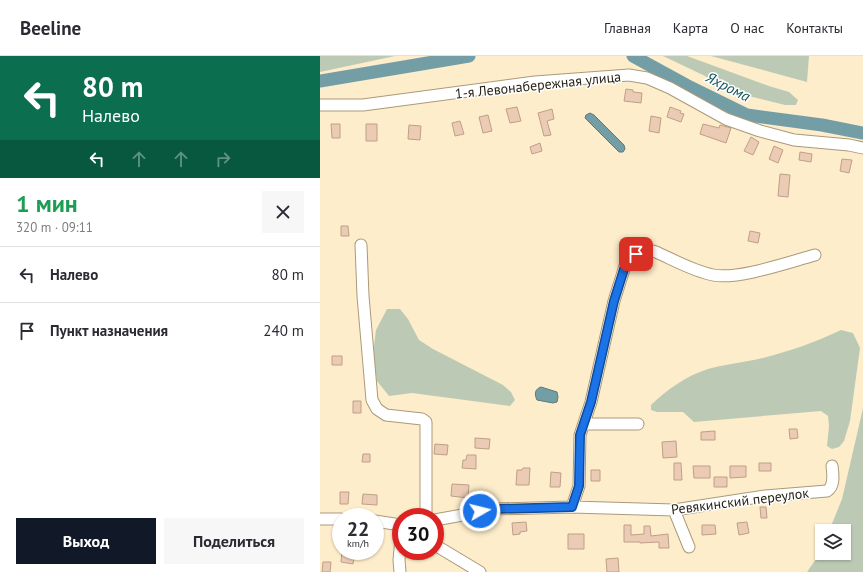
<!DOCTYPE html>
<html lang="ru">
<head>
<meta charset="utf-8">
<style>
	body { margin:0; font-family:"PT Sans",sans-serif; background:#f7f7f7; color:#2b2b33; height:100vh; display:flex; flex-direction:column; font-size:15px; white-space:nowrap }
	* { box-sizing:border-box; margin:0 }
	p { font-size:13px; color:#7c7c81 }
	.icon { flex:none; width:22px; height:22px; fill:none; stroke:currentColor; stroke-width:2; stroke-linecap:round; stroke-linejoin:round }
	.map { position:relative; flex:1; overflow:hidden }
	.panel { display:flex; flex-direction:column; background:#fff; width:320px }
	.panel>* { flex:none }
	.hud { background:#0b6e4f; color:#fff; overflow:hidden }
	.tools { position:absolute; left:495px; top:468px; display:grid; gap:8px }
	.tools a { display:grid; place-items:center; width:36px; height:36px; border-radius:0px; background:#fff; box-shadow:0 1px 3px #0004; font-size:20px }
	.speed { position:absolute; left:12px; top:452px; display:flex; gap:8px; font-size:20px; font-weight:700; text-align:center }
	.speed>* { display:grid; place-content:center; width:52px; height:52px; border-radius:50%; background:#fff; box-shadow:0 1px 3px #0004; line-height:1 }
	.speed small { font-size:10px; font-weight:400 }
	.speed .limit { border:6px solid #d22; background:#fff; color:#111 }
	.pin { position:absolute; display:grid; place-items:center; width:34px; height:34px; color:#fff; margin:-17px; border-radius:8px; box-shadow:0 2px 6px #0006 }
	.me { position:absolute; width:44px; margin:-22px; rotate:82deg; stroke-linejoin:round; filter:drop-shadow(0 0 3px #0008) }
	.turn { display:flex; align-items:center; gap:14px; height:84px; padding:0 16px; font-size:18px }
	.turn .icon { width:52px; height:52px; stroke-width:2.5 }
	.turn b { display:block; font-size:28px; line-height:34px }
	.lanes { display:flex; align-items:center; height:38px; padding:0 16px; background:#0003; justify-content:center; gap:20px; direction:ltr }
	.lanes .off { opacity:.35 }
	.round { display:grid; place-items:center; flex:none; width:42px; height:42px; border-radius:0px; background:#f7f7f7 }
	.summary { display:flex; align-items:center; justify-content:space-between; height:68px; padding:0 16px }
	h1 { font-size:24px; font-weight:700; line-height:30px; color:#1e9e55 }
	.button { display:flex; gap:8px; margin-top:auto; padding:8px 16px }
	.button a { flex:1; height:46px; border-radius:0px; background:#111827; color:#fff; font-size:16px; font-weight:700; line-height:46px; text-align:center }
	.button a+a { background:#f7f7f7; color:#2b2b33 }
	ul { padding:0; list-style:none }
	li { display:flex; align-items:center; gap:12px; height:56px; padding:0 16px; border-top:1px solid #e1e1e2 }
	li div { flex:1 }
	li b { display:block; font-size:15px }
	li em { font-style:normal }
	header { display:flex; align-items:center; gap:24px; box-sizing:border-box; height:56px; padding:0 20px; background:#fff; border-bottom:1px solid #e1e1e2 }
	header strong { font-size:19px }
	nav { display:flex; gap:22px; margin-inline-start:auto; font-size:14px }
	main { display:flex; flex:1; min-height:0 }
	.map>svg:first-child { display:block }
	.green { fill:#bccab5 }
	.water { fill:#739ea6; stroke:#5d797b }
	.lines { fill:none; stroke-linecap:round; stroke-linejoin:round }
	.river { stroke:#739ea6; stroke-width:13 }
	.building { fill:#eccbb5; stroke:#be9f89 }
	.minor-casing { stroke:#aa9a7a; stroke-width:13 }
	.minor { stroke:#fff; stroke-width:11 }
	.route-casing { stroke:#114b97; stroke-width:10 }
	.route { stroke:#1a73e8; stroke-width:7 }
	.labels { text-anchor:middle; stroke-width:3; stroke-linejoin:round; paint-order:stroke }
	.street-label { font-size:14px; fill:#292316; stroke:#fff }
	.water-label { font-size:15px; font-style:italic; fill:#17555e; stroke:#fff }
</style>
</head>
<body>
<header>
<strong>Beeline</strong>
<nav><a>Главная</a><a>Карта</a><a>О нас</a><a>Контакты</a></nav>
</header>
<main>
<section class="panel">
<div class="hud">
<div class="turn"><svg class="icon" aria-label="left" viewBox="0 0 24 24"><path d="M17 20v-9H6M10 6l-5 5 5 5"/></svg><div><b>80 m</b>Налево</div></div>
<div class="lanes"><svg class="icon" aria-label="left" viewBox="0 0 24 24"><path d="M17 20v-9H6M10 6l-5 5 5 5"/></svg><svg class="icon off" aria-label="ahead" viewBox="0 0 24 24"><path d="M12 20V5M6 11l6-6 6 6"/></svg><svg class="icon off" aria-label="ahead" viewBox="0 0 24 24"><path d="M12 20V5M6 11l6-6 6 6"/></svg><svg class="icon off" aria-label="right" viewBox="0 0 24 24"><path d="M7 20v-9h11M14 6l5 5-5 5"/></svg></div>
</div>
<div class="summary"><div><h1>1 мин</h1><p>320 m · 09:11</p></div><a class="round"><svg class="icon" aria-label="close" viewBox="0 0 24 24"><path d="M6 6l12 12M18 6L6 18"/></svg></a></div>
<ul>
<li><svg class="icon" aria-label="left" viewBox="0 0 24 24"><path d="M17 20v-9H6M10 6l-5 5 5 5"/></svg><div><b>Налево</b></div><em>80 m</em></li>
<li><svg class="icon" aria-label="arrive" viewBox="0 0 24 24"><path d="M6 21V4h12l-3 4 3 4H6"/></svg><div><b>Пункт назначения</b></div><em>240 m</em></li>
</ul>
<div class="button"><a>Выход</a><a>Поделиться</a></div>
</section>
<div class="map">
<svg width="543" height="516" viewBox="0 0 543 516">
	<rect width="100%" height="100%" fill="#feedca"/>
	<path class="green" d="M0 0H75L0 16Z
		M343 0H367L449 30 469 36 478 44 476 49H465L416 37 383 19Z
		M391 0H489L487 26Z
		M67 253H80L88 263 99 284 113 293 183 329 191 336 195 344 190 350 92 337 69 340 57 325 53 297 56 274Z
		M521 274 533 277 540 292 530 365 524 385 519 391 512 393 507 390 509 370 508 360 501 355 374 366 363 356H337L331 354V349C346 334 368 319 388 313 406 308 425 306 443 302 470 295 496 286 521 274Z
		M543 352V516H487L498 500 502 491V497H524V475H509L522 443Z"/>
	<path class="water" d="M270 57 274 59 304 89 305 93 303 96H299L265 62 266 59Z
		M221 331 237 336 238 341 237 346 233 347 217 344C214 338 215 333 221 331Z"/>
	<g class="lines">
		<path class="river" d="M313 0 366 29 427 59 502 69 543 77
			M0 25 149 0"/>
	</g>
	<path class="building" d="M306 33 313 34V36L322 37 321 47 304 45Z
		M197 51 201 65 190 67 186 53Z
		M350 51 361 55 360 57 364 58 361 66 347 61Z
		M232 53 234 63 227 65 231 79 224 80 218 57Z
		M168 59 172 75 163 77 159 61Z
		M331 60 341 62 339 77 329 75Z
		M140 65 144 78 135 80 132 67Z
		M11 68H20V82H12Z
		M46 68H57V85H46Z
		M383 68 399 72 400 69 411 72 406 87 380 78Z
		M89 69 101 70 100 84 88 83Z
		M431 81 439 86 433 99 424 95Z
		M220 87 222 95 212 98 210 91Z
		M454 90 463 94 458 107 449 103Z
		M480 96 492 98 491 106 479 104Z
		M522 103 532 104 529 117 520 115Z
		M460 118 470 119 468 141 458 140Z
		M21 170H28L29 180H21Z
		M430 175 440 177 438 187 428 185Z
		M12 300H22V309H12Z
		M33 345H41V357H33Z
		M469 373H477L478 382 470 383Z
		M395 375V384H381V376Z
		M155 382 170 383 169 393 155 392Z
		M356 385 357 401 343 402 342 386Z
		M115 388 128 389 127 399 114 398Z
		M43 398H50V406H42Z
		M147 399H156V413L142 412 143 404H146Z
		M354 407H361L362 424H354Z
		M439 407H451V415H439Z
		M373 410H390V422H374Z
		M410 410H426V421L410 422Z
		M203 412H210L209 429H196L197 414H202Z
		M271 414H280V425H271Z
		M231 416 241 417 240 431H230Z
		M394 421H407V431H394Z
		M132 428 149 429 148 442 131 440Z
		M20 436H29L28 448H20Z
		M43 438 57 439V449L42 448Z
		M440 451H446L447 462H441Z
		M206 466 207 475 200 476V478L193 479 192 467Z
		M427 466 429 477 419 479 417 467Z
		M304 469H311V479L324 478V470H330L331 480 348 478 349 492H339V486L320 487V486H304Z
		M382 469H395L396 478 382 479Z
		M248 478H264V493H248Z
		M22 495H35L33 508 21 506Z
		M298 502 299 516H287L286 503Z
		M3 506H11L10 516H2Z"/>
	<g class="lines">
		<g class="minor-casing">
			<path id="minor" d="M0 49H43L215 26 309 19 327 22 350 32 406 63 440 75 474 84 529 89 543 92
				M41 189 43 240 52 344 57 353 66 359 102 363 106 366V461
				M264 368H318
				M252 451 259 430 260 379 271 346 294 245 305 210 311 203 316 198 323 196 329 194 336 196C354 204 373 215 393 219 418 224 469 206 495 199
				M354 454 369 491
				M0 463H21
				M115 464 175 453 252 451 354 454 445 440 507 435C515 430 513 418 512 410
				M55 465 81 469
				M115 489 160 516
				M80 516 79 504 81 482"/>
		</g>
		<use href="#minor" class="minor"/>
	</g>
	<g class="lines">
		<g class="route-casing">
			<path id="route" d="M160 455 175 453 252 451 259 430 260 379 271 346 294 245 305 210 316 198"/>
		</g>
		<use href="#route" class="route"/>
	</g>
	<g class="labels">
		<g class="street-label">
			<text transform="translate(218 29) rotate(-6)" y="5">1-я Левонабережная улица</text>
			<text transform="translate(420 445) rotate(-7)" y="5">Ревякинский переулок</text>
		</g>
		<g class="water-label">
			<text transform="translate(408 31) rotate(27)" y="5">Яхрома</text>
		</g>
	</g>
</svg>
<div class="tools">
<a><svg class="icon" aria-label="layers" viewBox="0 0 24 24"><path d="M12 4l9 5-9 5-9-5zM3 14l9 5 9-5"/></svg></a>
</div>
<div class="speed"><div>22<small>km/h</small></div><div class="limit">30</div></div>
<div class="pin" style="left:316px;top:198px;background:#d93025"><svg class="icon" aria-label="arrive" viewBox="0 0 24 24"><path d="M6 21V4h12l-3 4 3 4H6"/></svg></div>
<svg class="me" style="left:160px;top:455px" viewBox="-20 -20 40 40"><circle r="17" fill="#1a73e8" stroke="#fff" stroke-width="3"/><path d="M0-11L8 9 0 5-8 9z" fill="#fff"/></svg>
</div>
</main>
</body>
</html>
